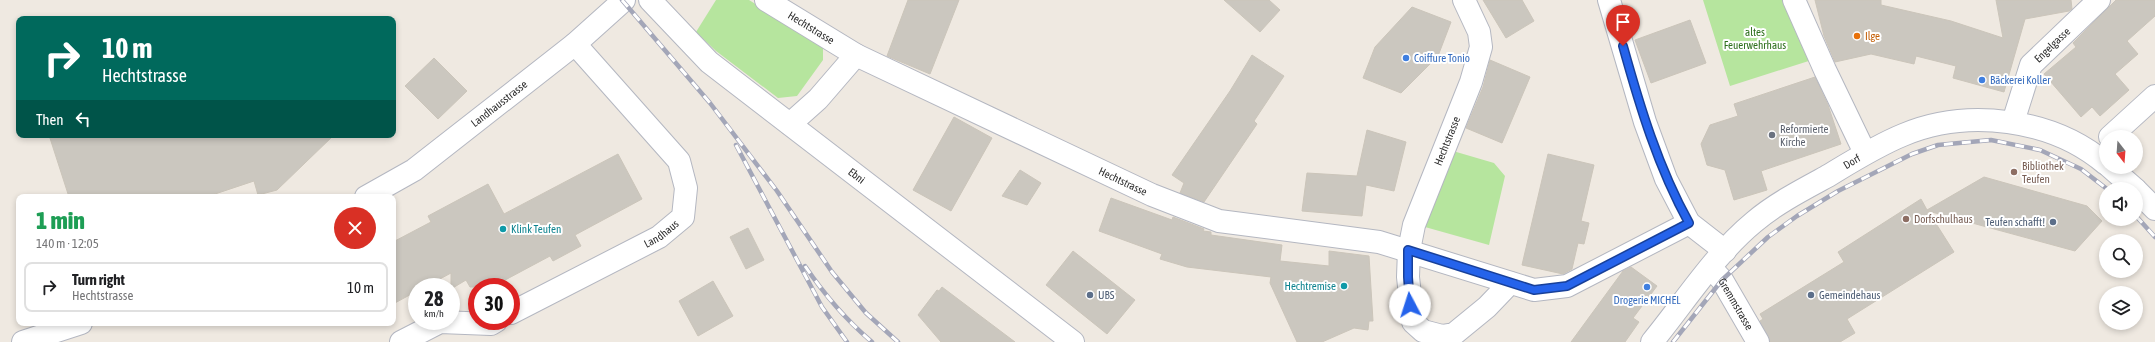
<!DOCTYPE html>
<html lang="en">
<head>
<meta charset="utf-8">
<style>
	body { margin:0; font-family:"Asap Condensed",sans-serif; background:#f6f6f6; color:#202124; height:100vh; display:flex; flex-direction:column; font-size:15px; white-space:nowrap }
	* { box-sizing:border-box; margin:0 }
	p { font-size:13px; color:#757577 }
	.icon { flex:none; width:22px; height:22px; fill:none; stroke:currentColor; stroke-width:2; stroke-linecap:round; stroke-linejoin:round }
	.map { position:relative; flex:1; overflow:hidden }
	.panel { position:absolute; left:16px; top:194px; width:380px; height:132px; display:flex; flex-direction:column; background:#fff; border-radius:8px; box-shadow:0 2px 6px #0003 }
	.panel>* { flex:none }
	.hud { position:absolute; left:16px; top:16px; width:380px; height:122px; border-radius:8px; box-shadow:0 2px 6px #0003; background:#00695c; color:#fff; overflow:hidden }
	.needle { width:26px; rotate:163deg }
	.tools { position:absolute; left:2099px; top:130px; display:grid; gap:8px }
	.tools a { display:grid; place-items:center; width:44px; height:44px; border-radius:50%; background:#fff; box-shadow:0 2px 6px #0003; font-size:20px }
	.speed { position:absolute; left:408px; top:278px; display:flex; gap:8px; font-size:20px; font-weight:700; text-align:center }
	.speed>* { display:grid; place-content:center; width:52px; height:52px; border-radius:50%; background:#fff; box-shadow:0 2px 6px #0003; line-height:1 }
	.speed small { font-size:10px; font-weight:400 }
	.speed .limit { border:6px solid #d22; background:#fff; color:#111 }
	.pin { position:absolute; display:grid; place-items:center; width:34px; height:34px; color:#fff; margin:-41px -17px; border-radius:50% 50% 50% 0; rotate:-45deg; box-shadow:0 0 4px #0007 }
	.pin .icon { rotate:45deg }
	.me { position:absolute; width:44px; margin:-22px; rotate:355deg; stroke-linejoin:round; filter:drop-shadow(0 0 3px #0008) }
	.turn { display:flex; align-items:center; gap:14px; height:84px; padding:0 20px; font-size:18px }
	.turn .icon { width:52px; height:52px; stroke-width:2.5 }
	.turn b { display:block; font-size:28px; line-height:34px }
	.then { display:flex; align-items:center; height:38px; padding:0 20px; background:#0003; gap:8px; font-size:15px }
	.round { display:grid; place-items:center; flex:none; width:42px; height:42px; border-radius:21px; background:#f6f6f6 }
	.head { display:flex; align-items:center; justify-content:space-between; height:68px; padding:0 20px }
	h1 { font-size:24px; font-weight:800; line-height:30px; color:#1e9e55 }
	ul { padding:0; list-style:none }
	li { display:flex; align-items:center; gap:12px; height:50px; margin:0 8px 6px; padding:0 12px; border:2px solid #e0e0e0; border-radius:8px }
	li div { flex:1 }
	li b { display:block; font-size:15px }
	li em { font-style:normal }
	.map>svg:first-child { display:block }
	.green { fill:#b6e59e }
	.building { fill:#cbc7bf; stroke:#cbc5ba }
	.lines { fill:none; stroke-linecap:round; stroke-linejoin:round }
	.street-casing { stroke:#b4b7c1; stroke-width:24 }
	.secondary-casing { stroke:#b4b7c1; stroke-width:24 }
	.street { stroke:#fff; stroke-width:22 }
	.secondary { stroke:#fff; stroke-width:22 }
	.rail-casing { stroke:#a3a6b8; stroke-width:4.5 }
	.rail { stroke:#fff; stroke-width:3; stroke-dasharray:9; stroke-linecap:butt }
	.route-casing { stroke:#184099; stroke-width:10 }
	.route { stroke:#2563eb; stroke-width:7 }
	.food-dot { fill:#e8710a; stroke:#fff; stroke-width:1.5 }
	.shop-dot { fill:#3f7fe0; stroke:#fff; stroke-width:1.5 }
	.worship-dot { fill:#6b7280; stroke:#fff; stroke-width:1.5 }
	.education-dot { fill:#8d6e63; stroke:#fff; stroke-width:1.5 }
	.service-dot { fill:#5c6f8a; stroke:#fff; stroke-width:1.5 }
	.culture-dot { fill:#0f9aa8; stroke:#fff; stroke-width:1.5 }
	.labels { text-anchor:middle; stroke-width:4; stroke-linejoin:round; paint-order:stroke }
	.street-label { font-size:11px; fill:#2e2e2e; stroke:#fff }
	.park-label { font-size:11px; fill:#2c6e1b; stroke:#fff }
	.food-label { font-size:11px; fill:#c56008; stroke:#fff; text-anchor:start }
	.shop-label { font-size:11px; fill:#366cbe; stroke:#fff; text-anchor:start }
	.worship-label { font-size:11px; fill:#5b616d; stroke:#fff; text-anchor:start }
	.education-label { font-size:11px; fill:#785e54; stroke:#fff; text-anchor:start }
	.service-label { font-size:11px; fill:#4e5e75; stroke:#fff; text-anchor:start }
	.culture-label { font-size:11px; fill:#0d838f; stroke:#fff; text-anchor:start }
</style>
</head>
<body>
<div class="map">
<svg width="2155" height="342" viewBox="0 0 2155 342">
	<rect width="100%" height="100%" fill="#efe9e1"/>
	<path class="green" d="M716 0H749L819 43 823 47V60L797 96 778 98 716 51 696 32Z
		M1703 0H1788L1815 59 1730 86Z
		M1453 151 1494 163 1505 176 1489 245 1425 227 1427 219Z"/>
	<path class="building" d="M908 0H959L930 74 887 56Z
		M1224 0H1269L1280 10 1260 32Z
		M1483 0H1522L1534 21 1506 38Z
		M1815 0H1881V5L1951 21 2003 38 1996 0H2071L2072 9 2069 11 2025 19 2004 92 1953 78 1956 66 1916 56 1914 64 1871 54 1835 62 1824 36Z
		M2116 0H2155V16L2127 41 2138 54 2115 74 2129 90 2100 116 2092 107 2081 117 2044 74 2076 47 2073 43Z
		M1412 7 1451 22 1438 56 1401 93 1363 78 1375 47Z
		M1690 20 1706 63 1651 83 1635 40Z
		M1252 55 1284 76 1254 121 1257 124 1204 202 1180 193 1184 183 1172 175 1230 91Z
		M434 58 467 91 438 119 405 86Z
		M1490 60 1530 77 1502 143 1466 128 1483 87Z
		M1815 77 1828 105 1841 144 1761 171 1767 190 1734 200 1725 170 1707 165 1701 144 1710 125 1738 116 1734 104Z
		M954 117 992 138 951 211 913 190Z
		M1367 130 1406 142 1394 191 1366 185 1362 216 1302 211 1307 173 1357 176Z
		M49 135H334L277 190 258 195 254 181 206 197H69Z
		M618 154 642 199 575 235 581 246 553 261 550 256 492 287H470L466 280 451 289V273L425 287H417V291L393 304V242L431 222 428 216 488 184 504 214Z
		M1548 154 1594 165 1581 221 1589 223 1584 244 1578 243 1572 269 1563 274 1522 265Z
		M1020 170 1041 183 1027 205 1002 196Z
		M1984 177 2087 206 2102 221 2075 251 1928 211 1954 252 1847 319 1855 333 1840 342H1770L1760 321 1763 319 1760 314 1844 262 1838 252 1921 199 1927 210Z
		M1111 198 1172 220 1173 217 1204 229 1203 231 1211 232V235L1282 245 1280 261 1329 266V251L1369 256 1373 321H1369L1368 330 1354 328 1322 342H1297L1270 283 1271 277 1187 267 1160 259 1162 254 1099 231Z
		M748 228 764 260 746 269 730 237Z
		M1073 251 1135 300 1107 334 1046 285Z
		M1631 267 1657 286 1633 318 1639 322 1625 342H1571L1623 271Z
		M713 281 733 316 698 336 679 301Z
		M942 287 1015 342H941L918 315 937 290 939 291Z"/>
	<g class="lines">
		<g class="street-casing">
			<g id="street">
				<path id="s1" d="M766 0 856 55"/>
				<path d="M1464 0 1479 32 1481 47 1471 82 1414 225 1409 250 1408 277 1413 322 1423 331 1442 336 1454 334 1487 307 1510 283"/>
				<path d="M1609 0 1645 122 1666 179 1689 223 1725 251"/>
				<path d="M1794 0 1825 70 1865 153"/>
				<path id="s2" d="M2013 122 2031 65 2099 0"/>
				<path id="s3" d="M790 124 818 99 856 55 1152 195 1219 221 1379 242 1534 290 1567 286 1689 223"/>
				<path d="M2110 137 2155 96"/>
				<path id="s4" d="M366 197 414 170 575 44 624 0"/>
				<path id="s5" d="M1711 268 1722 280 1758 342"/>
				<path id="s6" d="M511 313 659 237 683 217 686 188 679 161 575 44"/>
				<path d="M23 342 81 323"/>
				<path d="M401 342 440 322 491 324 496 321"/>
			</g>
		</g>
		<g class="secondary-casing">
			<g id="secondary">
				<path id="s7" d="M650 0 709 62 1073 342"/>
				<path d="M2110 167 2135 189"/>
				<path d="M2136 190 2155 209"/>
				<path id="s8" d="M1652 342C1684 303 1715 254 1754 222 1775 204 1802 190 1826 177 1851 162 1876 146 1903 135 1967 108 2052 118 2106 164"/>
			</g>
		</g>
		<use href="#street" class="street"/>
		<use href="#secondary" class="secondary"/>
		<g class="rail-casing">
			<path id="rail" d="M622 0 710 103 777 191 832 272 866 313 898 342
				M736 145 822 307 847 342
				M2136 216 2155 237
				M805 266C824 294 846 320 872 342
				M1673 342 1722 280 1768 237 1797 216 1838 191 1912 154 1938 145 1991 140 2040 150 2081 169 2107 189"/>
		</g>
		<use href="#rail" class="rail"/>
	</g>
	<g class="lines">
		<g class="route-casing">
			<path id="route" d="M1410 305 1408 277V250L1534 290 1567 286 1689 223C1658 167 1640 107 1623 46"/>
		</g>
		<use href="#route" class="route"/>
	</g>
	<circle class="food-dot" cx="1857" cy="36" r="4"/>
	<g class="shop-dot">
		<circle cx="1406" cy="58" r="4"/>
		<circle cx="1982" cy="80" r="4"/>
		<circle cx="1647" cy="287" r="4"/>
	</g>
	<circle class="worship-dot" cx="1772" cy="135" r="4"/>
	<g class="education-dot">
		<circle cx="2014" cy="172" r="4"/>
		<circle cx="1906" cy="219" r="4"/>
	</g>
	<g class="service-dot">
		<circle cx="2053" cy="222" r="4"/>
		<circle cx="1090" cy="295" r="4"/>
		<circle cx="1811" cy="295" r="4"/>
	</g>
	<g class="culture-dot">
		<circle cx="503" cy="229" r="4"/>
		<circle cx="1344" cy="286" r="4"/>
	</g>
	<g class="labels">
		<g class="street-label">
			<text dy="4" stroke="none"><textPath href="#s1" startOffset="53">Hechtstrasse</textPath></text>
			<text dy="4" stroke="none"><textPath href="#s2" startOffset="89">Engelgasse</textPath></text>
			<text dy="4" stroke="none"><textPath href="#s4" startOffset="163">Landhausstrasse</textPath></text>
			<text transform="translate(1447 141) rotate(-68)" y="4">Hechtstrasse</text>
			<text dy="4" stroke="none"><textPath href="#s8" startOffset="273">Dorf</textPath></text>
			<text dy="4" stroke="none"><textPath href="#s7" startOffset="272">Ebni</textPath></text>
			<text dy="4" stroke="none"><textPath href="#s3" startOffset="391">Hechtstrasse</textPath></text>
			<text dy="4" stroke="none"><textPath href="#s6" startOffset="170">Landhaus</textPath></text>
			<text dy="4" stroke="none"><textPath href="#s5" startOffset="44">Gremmstrasse</textPath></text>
		</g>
		<g class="park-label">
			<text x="1755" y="36">altes<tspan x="1755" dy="13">Feuerwehrhaus</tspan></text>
		</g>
		<g class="food-label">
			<text x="1865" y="40">Ilge</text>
		</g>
		<g class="shop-label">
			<text x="1414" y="62">Coiffure Tonio</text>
			<text x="1990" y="84">Bäckerei Koller</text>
			<text x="1647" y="304" text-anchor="middle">Drogerie MICHEL</text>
		</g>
		<g class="worship-label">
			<text x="1780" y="133">Reformierte<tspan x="1780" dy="13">Kirche</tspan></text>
		</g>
		<g class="education-label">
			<text x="2022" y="170">Bibliothek<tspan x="2022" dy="13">Teufen</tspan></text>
			<text x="1914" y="223">Dorfschulhaus</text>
		</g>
		<g class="service-label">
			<text x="2045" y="226" text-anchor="end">Teufen schafft!</text>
			<text x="1098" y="299">UBS</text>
			<text x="1819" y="299">Gemeindehaus</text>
		</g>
		<g class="culture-label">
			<text x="511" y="233">Klink Teufen</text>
			<text x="1336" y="290" text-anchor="end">Hechtremise</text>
		</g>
	</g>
</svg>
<div class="tools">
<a><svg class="needle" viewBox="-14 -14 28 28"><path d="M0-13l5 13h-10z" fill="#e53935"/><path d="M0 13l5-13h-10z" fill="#757577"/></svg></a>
<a><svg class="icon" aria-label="sound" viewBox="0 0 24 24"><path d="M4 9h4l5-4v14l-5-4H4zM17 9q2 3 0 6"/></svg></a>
<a><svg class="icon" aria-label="search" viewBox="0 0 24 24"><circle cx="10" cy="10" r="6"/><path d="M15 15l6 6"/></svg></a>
<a><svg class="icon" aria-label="layers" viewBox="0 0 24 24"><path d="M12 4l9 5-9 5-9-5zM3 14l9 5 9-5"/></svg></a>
</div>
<div class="speed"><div>28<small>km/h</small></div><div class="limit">30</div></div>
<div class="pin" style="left:1623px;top:46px;background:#d93025"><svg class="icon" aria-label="arrive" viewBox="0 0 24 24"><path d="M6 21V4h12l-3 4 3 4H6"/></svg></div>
<svg class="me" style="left:1410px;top:305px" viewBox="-20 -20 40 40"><circle r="19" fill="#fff"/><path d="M0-13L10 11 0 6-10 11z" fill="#2563eb"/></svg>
<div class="hud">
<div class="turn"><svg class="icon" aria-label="right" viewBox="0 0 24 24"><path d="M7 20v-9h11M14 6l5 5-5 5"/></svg><div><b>10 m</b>Hechtstrasse</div></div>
<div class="then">Then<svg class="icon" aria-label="left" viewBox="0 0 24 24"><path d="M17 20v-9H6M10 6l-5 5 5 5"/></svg></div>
</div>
<section class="panel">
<div class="head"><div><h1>1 min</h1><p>140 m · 12:05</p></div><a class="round" style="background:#d93025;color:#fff"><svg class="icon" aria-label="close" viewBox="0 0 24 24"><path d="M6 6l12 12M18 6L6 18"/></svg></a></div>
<ul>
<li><svg class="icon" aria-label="right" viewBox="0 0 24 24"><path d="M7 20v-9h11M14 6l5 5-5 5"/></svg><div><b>Turn right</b><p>Hechtstrasse</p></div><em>10 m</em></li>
</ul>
</section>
</div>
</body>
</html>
